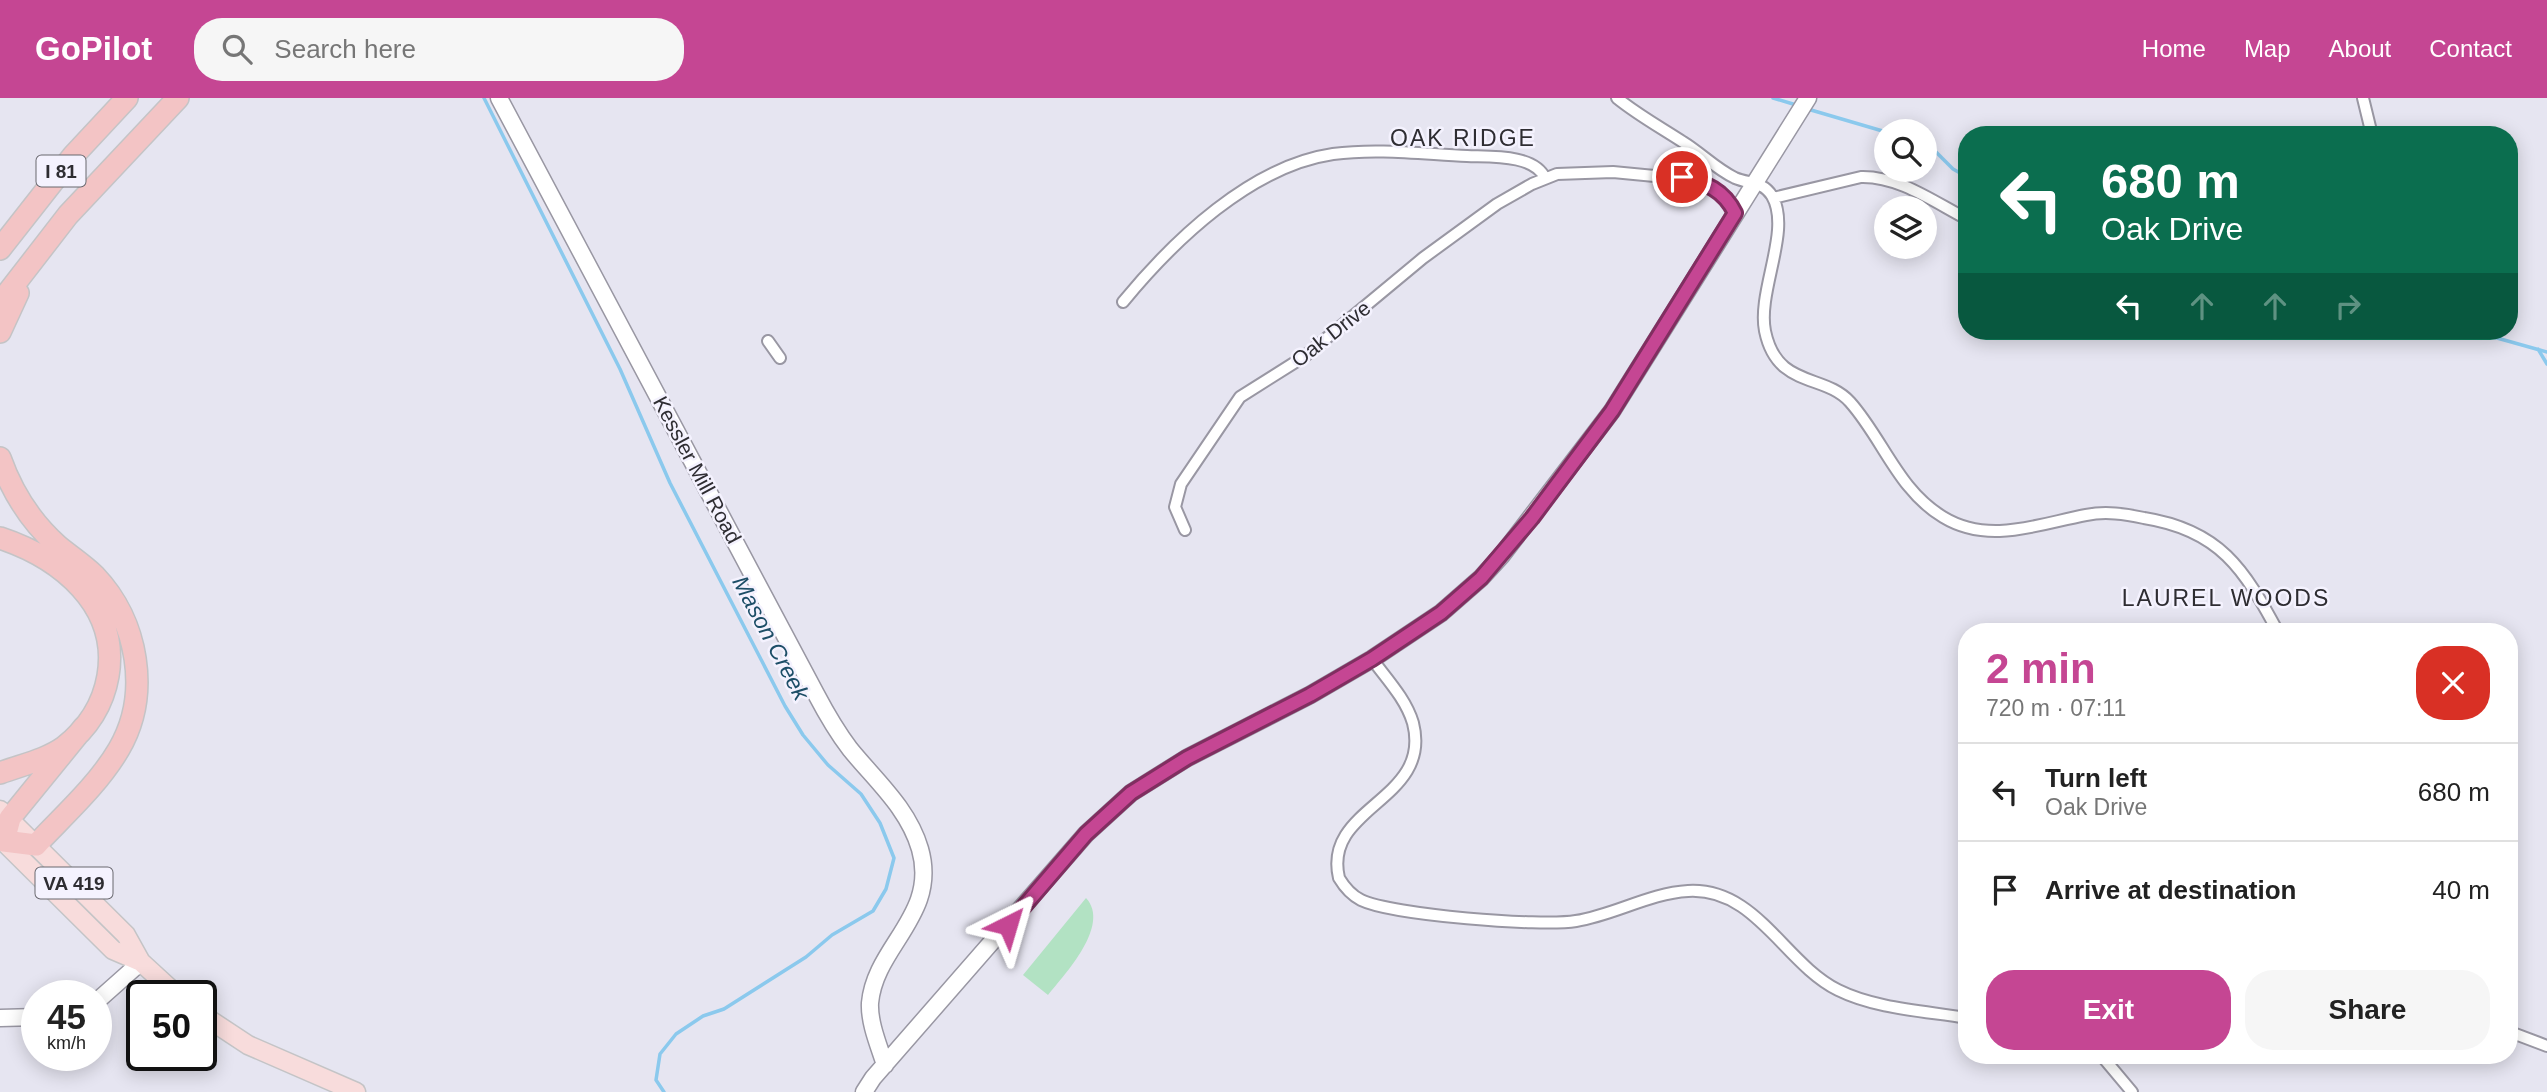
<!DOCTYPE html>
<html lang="en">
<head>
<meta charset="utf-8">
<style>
	body { margin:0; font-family:Helvetica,sans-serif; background:#f6f6f6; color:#222; height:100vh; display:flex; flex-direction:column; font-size:26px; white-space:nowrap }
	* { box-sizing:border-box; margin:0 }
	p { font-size:23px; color:#767676 }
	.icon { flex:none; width:38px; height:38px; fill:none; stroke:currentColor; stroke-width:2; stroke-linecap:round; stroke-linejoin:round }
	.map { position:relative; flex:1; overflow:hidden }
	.side { position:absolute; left:1958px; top:525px; width:560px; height:441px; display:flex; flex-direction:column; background:#fff; border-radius:28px; box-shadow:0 4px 18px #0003 }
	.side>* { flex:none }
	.hud { position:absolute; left:1958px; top:28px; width:560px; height:214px; border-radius:28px; box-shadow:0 4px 18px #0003; background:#0b6e4f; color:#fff; overflow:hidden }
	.fabs { position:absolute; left:1874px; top:21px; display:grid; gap:14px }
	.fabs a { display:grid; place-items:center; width:63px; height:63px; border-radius:50%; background:#fff; box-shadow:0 4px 18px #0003; font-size:35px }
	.speed { position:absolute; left:21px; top:882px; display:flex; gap:14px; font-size:35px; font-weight:700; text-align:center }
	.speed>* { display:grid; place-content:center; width:91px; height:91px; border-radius:50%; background:#fff; box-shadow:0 4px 18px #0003; line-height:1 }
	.speed small { font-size:18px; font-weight:400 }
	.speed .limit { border:4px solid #111; border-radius:10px; background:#fff; color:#111 }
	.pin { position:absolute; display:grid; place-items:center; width:60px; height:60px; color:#fff; margin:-30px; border:4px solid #fff; border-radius:50%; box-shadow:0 2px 7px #0007 }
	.me { position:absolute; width:77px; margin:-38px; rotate:40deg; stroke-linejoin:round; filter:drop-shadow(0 0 5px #0008) }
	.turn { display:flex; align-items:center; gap:24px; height:147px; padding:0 28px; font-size:32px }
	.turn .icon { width:91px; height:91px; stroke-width:2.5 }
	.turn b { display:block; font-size:49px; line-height:60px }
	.lanes { display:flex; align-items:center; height:66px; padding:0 28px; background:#0003; justify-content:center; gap:35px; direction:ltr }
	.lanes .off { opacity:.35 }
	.round { display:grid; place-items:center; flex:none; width:74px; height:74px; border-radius:28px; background:#f6f6f6 }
	.overview { display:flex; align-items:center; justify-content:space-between; height:119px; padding:0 28px }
	h1 { font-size:42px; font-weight:700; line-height:52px; color:#c54693 }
	.button { display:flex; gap:14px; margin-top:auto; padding:14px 28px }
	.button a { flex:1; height:80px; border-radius:28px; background:#c54693; color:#fff; font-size:28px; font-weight:700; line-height:80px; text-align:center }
	.button a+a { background:#f6f6f6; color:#222 }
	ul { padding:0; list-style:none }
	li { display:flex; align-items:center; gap:21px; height:98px; padding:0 28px; border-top:2px solid #e0e0e0 }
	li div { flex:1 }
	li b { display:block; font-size:26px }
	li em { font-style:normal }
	header { display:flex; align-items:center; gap:42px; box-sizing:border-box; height:98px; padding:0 35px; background:#c54693; color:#fff }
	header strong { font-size:33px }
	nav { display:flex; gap:38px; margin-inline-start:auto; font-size:24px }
	.search { width:490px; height:63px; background:#f6f6f6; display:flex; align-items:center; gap:18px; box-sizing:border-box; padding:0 24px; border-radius:28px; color:#767676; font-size:26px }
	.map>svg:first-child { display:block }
	.green { fill:#b2e2c3 }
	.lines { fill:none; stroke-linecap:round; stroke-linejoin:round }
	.stream { stroke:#8bc9ed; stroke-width:3.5 }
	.street-casing { stroke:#9997a3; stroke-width:14 }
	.secondary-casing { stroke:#9997a3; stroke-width:19 }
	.primary-casing { stroke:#c4c4c6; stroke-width:21 }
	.highway-casing { stroke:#c4c4c6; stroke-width:24 }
	.street { stroke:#fff; stroke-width:10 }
	.secondary { stroke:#fff; stroke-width:16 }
	.primary { stroke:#f8dcdc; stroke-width:18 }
	.highway { stroke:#f3c4c5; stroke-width:21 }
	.route-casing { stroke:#802e60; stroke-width:18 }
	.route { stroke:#c54693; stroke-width:12 }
	.labels { text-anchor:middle; stroke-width:5; stroke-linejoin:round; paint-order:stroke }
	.shield { fill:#f4f2fe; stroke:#69686f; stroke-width:2 }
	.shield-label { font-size:19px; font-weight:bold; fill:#2e2d32 }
	.street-label { font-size:21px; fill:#2e2d32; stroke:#f4f2fe }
	.neighbourhood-label { font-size:23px; letter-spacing:2px; fill:#2e2d32; stroke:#f4f2fe }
	.water-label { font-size:23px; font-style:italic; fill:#1d4e67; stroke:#f4f2fe }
</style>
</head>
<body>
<header>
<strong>GoPilot</strong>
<div class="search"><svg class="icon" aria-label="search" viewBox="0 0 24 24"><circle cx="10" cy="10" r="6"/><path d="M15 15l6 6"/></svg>Search here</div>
<nav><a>Home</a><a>Map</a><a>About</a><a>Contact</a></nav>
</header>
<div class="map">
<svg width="2547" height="994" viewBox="0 0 2547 994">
	<rect width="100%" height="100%" fill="#e6e5f1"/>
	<path class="green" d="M1086 800C1111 827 1065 876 1048 897L1023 877Z"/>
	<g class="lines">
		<path class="stream" d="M484 0 620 271 670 385 785 608 803 637 828 667 861 696 880 725 894 760 886 791 873 813 832 837 806 859 724 911 703 918 676 936 660 956 656 982 664 994
			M1773 0 1793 6
			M1811 12 1886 34
			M1925 43 1953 71 1967 79
			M2310 233 2345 240 2402 233 2497 240 2547 254
			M2538 251 2547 266"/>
		<g class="street-casing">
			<path id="street" d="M1617 0C1638 17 1660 29 1683 44 1701 55 1716 71 1735 80 1749 86 1763 83 1772 98 1792 132 1757 193 1765 233 1777 291 1824 275 1850 304 1883 341 1898 392 1943 419 1989 447 2038 426 2086 417 2106 413 2125 416 2144 420 2220 432 2244 471 2278 534
				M2363 0 2372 37
				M1773 100 1861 79C1899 78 1934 104 1967 121
				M1123 204C1174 142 1251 68 1333 56 1377 50 1423 56 1467 58 1490 59 1534 56 1545 80
				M768 243 780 260
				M1185 432 1175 409 1181 386 1240 299 1305 258 1423 160 1497 106 1532 86 1557 76 1613 74 1696 82 1721 95 1735 115
				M1372 561C1386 580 1406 601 1413 625 1433 703 1322 708 1339 780 1345 790 1351 797 1361 802 1392 817 1541 829 1576 823 1614 817 1650 795 1688 793 1756 789 1784 865 1838 892 1876 911 1926 913 1967 920
				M2510 934 2547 948
				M2101 957 2132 994"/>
		</g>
		<g class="secondary-casing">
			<path id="secondary" d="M499 0 816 596C826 615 837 634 850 651 876 683 908 710 920 751 939 817 875 848 870 905 869 925 879 948 885 967
				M96 904 141 864
				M0 920 37 919
				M864 994 873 980 1086 736 1131 695 1187 660 1310 597 1372 561 1441 515 1481 480 1502 457 1612 313 1808 0"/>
		</g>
		<g class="primary-casing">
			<path id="primary" d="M0 712 126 837 141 864
				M0 740 113 852 141 864 178 898
				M201 916 248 947 356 994"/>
		</g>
		<g class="highway-casing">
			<path id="highway" d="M0 151 73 58 127 0
				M0 205 68 117 178 0
				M0 234 18 195
				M0 360C12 394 31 424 58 448 70 458 84 467 95 478 138 523 151 596 119 651 98 687 64 717 36 747L4 743 10 720 84 629
				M0 440C60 460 120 507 108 578 103 607 87 631 64 649 46 662 21 667 0 675"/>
		</g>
		<use href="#street" class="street"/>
		<use href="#secondary" class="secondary"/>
		<use href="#primary" class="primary"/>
		<use href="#highway" class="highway"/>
	</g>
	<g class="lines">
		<g class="route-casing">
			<path id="route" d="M1008 827 1086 736 1131 695 1187 660 1310 597 1372 561 1441 515 1481 480 1532 420 1612 313 1735 115C1724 92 1706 85 1682 79"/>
		</g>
		<use href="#route" class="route"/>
	</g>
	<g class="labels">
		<g class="shield">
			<rect x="36.5" y="57.5" width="49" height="31" rx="5"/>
			<rect x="35.5" y="769.5" width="77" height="31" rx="5"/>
		</g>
		<g class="shield-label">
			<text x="61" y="80">I 81</text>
			<text x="74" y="792">VA 419</text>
		</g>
		<g class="street-label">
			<text transform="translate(1331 236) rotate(-38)" y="7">Oak Drive</text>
			<text transform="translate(697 372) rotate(62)" y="7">Kessler Mill Road</text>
		</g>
		<g class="neighbourhood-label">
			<text x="1463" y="48">OAK RIDGE</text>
			<text x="2226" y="508">LAUREL WOODS</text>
		</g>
		<g class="water-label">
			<text transform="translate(771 540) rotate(62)" y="8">Mason Creek</text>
		</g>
	</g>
</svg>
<div class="fabs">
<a><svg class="icon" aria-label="search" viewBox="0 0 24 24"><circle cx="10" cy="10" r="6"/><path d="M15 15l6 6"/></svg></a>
<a><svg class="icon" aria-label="layers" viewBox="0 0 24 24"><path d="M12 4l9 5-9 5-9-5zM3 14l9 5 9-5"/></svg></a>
</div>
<div class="speed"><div>45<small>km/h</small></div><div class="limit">50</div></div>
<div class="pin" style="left:1682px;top:79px;background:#d93025"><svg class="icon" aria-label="arrive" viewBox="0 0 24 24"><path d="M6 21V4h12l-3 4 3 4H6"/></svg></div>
<svg class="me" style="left:1008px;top:827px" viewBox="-20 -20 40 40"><path d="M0-17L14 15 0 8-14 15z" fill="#c54693" stroke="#fff" stroke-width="4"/></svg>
<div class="hud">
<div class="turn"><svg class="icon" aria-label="left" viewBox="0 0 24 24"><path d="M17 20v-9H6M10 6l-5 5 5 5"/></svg><div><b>680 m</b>Oak Drive</div></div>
<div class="lanes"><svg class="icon" aria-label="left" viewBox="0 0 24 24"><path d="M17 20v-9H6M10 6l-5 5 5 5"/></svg><svg class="icon off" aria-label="ahead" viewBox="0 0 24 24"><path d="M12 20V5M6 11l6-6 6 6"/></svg><svg class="icon off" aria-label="ahead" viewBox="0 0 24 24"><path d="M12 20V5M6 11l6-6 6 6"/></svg><svg class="icon off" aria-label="right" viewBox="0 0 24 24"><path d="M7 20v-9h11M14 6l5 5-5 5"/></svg></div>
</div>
<section class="side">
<div class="overview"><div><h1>2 min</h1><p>720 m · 07:11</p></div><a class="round" style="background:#d93025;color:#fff"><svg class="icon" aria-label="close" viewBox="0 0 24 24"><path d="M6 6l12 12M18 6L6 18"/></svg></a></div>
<ul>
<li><svg class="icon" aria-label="left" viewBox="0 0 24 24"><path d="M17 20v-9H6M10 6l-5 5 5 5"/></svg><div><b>Turn left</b><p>Oak Drive</p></div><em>680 m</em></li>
<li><svg class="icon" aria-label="arrive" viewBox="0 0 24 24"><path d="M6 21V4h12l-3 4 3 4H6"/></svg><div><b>Arrive at destination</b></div><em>40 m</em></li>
</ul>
<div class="button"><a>Exit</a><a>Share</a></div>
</section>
</div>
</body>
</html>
